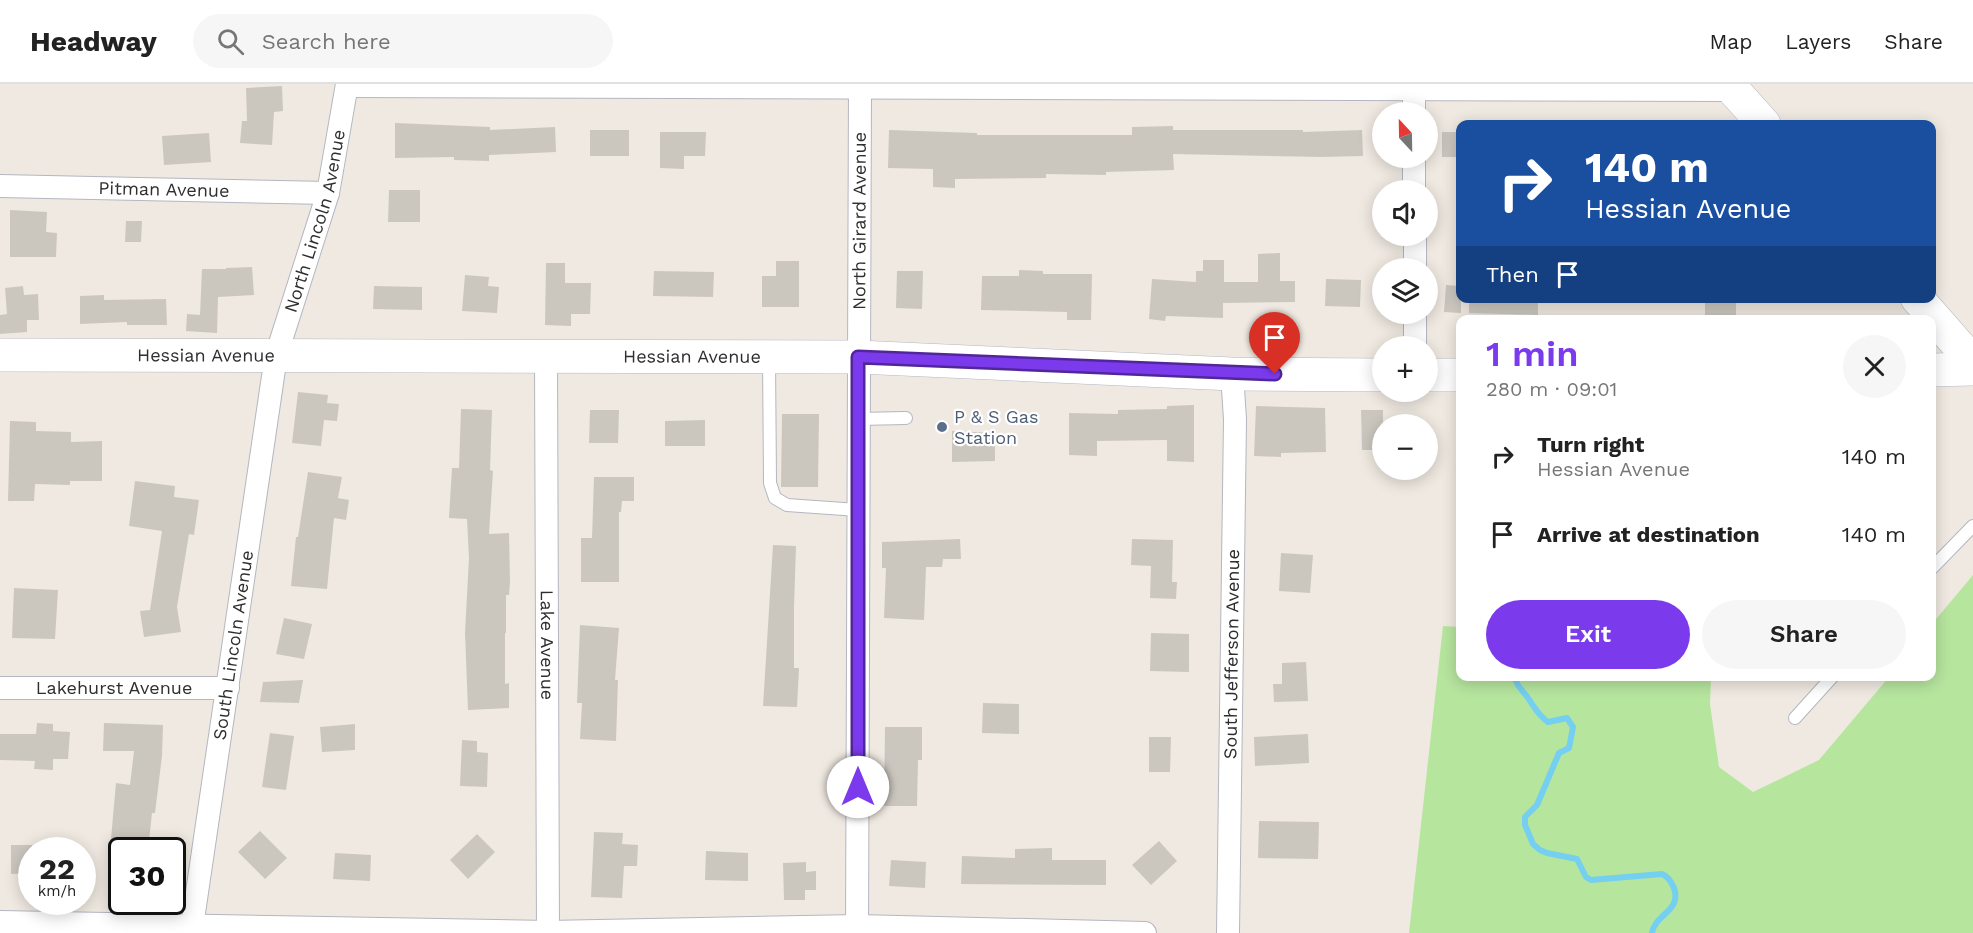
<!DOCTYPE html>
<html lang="en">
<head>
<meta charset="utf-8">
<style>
	body { margin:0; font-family:"Work Sans",sans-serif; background:#f6f6f6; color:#222; height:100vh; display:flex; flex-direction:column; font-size:22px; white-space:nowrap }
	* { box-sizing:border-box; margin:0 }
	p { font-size:20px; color:#767676 }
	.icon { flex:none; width:33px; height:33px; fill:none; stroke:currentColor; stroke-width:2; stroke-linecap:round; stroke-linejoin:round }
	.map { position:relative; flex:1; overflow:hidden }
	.details { position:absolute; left:1456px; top:231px; width:480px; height:366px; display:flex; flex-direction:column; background:#fff; border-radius:12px; box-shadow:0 3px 15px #0003 }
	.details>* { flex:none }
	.hud { position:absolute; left:1456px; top:36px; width:480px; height:183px; border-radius:12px; box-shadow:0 3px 15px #0003; background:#1a4fa0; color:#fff; overflow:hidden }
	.needle { width:39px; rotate:338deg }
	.controls { position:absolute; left:1372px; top:18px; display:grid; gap:12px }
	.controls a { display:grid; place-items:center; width:66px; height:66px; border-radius:50%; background:#fff; box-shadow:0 3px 15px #0003; font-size:30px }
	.speed { position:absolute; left:18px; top:753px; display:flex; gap:12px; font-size:30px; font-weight:700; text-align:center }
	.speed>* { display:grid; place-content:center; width:78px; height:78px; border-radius:50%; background:#fff; box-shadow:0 3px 15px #0003; line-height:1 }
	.speed small { font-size:15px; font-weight:400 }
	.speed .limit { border:3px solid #111; border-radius:9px; background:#fff; color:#111 }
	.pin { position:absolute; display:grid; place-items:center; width:51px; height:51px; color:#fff; margin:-62px -26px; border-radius:50% 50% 50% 0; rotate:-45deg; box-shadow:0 0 6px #0007 }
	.pin .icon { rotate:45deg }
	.me { position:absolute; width:66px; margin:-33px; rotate:0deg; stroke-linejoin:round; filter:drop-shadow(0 0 4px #0008) }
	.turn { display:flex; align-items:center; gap:21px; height:126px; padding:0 30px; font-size:27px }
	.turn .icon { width:78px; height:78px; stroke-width:2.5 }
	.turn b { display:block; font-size:42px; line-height:51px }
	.then { display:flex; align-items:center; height:57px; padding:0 30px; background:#0003; gap:12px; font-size:22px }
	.round { display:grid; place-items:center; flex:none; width:63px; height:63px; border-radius:32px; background:#f6f6f6 }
	.headline { display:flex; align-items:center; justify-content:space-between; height:102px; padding:0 30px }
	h1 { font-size:36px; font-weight:600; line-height:45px; color:#7c3aed }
	.action { display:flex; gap:12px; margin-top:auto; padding:12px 30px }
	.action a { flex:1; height:69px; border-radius:36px; background:#7c3aed; color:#fff; font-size:24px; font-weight:600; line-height:69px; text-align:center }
	.action a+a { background:#f6f6f6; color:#222 }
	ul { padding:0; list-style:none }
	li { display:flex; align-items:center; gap:18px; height:78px; padding:0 30px }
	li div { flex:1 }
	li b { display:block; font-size:22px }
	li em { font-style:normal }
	header { display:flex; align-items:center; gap:36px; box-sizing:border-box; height:84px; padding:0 30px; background:#fff; border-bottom:2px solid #e0e0e0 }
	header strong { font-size:28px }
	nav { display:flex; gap:33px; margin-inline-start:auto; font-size:21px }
	.search { width:420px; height:54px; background:#f6f6f6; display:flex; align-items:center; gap:15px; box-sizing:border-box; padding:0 21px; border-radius:33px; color:#767676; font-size:22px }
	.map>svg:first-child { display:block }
	.green { fill:#b6e59e }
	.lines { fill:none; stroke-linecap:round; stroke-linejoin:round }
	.stream { stroke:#75cff0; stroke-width:6 }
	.building { fill:#cbc7bf }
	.lane-casing { stroke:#b4b7c1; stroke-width:14 }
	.street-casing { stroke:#b4b7c1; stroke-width:24 }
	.secondary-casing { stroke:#b4b7c1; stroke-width:34 }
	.lane { stroke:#fff; stroke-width:12 }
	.street { stroke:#fff; stroke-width:22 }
	.secondary { stroke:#fff; stroke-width:33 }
	.route-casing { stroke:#51269a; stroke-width:15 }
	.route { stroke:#7c3aed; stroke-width:10 }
	.service-dot { fill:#5c6f8a; stroke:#fff; stroke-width:2 }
	.labels { text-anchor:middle; stroke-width:4.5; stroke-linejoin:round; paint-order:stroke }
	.street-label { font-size:18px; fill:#2e2e2e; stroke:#fff }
	.service-label { font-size:18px; fill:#4e5e75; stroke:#fff; text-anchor:start }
</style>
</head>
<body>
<header>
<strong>Headway</strong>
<div class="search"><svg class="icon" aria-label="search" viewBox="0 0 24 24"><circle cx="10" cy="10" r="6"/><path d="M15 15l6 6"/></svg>Search here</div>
<nav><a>Map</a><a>Layers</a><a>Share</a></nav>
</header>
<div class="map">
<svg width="1973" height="849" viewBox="0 0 1973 849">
	<rect width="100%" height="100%" fill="#efe9e1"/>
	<path class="green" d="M1973 491V849H1409L1443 542 1461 543V592L1711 593 1710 620 1719 683 1753 708 1819 676 1889 593 1932 592V540Z"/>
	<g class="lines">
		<path class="stream" d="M1515 592C1516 603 1523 606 1528 614 1535 624 1538 631 1548 638L1567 634 1573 643 1569 664 1559 669 1537 721 1525 733V741L1533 760 1540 766 1547 769 1577 775 1586 793 1591 796 1662 790C1669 793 1671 798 1674 804 1682 827 1655 830 1652 849"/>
	</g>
	<path class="building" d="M282 2 283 27 274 28 272 61 240 59 242 37H247L246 4Z
		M395 39 490 43V46L555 43 556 68 489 71V77L454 76V73L395 74Z
		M1173 42V46H1303V48L1362 46 1363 72 1321 73 1173 70 1174 86 1106 88V91L1046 90V94L955 95V104L933 103V85L888 84 889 46 977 49V51H1132V43Z
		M590 46H629V72H590Z
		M660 48H706L705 72H684V85L660 84Z
		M1442 48H1461V73H1442Z
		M209 49 211 78 164 81 162 52Z
		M389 106H420V138H388Z
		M10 126 47 128 46 148 57 149 56 173H10Z
		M126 137H142L141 158H125Z
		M1280 169V197H1295V218L1223 219V234L1166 232 1165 237 1149 235 1152 195 1196 198V187H1203V176H1224V198H1258V170Z
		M776 177H799V223H762V192H776Z
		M546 179H565V199H591L590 230H571V242L545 241Z
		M252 183 254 211 218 213 217 249 186 247 187 230 200 231 202 185H226V184Z
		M1019 186 1043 187V190H1092L1091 236H1067V228L981 226 982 192H1019Z
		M654 187 714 188 713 213 653 212Z
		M897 187H923L922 225 896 224Z
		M465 191 489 193 488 202 499 203 497 229 462 227Z
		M1326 195 1361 196 1360 223 1325 222Z
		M1446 201 1461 202V229L1444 228Z
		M23 202 24 211 38 210 39 236H27V248L0 250V231L7 230 5 204Z
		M374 202 422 203V226L373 225Z
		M104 211V216L166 215 167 241H127V238L80 240V212Z
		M1469 214H1538V231L1469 229Z
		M1705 214H1736V236H1705Z
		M298 308 328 311 327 319 339 320 337 337 324 336 321 362 292 359Z
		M1194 321V378L1167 377V356L1097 357V372L1069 371V329L1118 330V326L1167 325V322Z
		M1256 322 1325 324 1326 368 1281 369V373L1254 372Z
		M461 325 492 326 490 386 493 387 489 450 509 449 510 498 509 511H506V549H505V600L509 599V624L468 626 465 549 469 474 467 435 449 434 452 384H459Z
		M590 326H619L618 359H589Z
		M1361 326H1383V366H1362Z
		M782 330H819L818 403H781Z
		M705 336V362H665V337Z
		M10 337 36 338V347L71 348V358L102 357V397H70V401L35 400 34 417H8Z
		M952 347 995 349V377L952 378Z
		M308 388 342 393 338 414 349 416 346 436 334 434 327 505 291 502 296 453H298Z
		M594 393H634V417H622L621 428H619V498H581V454H592Z
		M135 397 175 402 174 413 199 416 194 451 189 450 177 523 181 548 144 553 140 527 150 526 162 447 129 442Z
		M960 455 961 475H943L942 483H926L924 536 884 534 886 484H882V458Z
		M1132 455 1173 456 1172 498H1177L1176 515 1150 514 1151 482 1131 481Z
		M773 461 796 462 794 523V584H799L797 623 763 622Z
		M1281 469 1313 471 1310 509 1279 507Z
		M14 504 58 506 55 555 12 554Z
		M284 534 312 540 304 575 276 570Z
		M580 541 619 544 615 596H618L616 657 580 655 582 619H577Z
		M1151 549 1189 550V588L1150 587Z
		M1306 578 1308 617 1274 618 1273 600H1282V579Z
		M303 596 299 619 260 618 263 598Z
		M983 619 1019 620V650L982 649Z
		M37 639 53 640V647L70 648 68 675H53V686L34 685 35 677 0 676V650H36Z
		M104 639 163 641 162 672 155 729H152L148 766H110L116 699 130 701 134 667H103Z
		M355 640V666L322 668 320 643Z
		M885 643H922V676H918L917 722H884Z
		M270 649 294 652 286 706 262 703Z
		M1308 650 1309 679 1255 682 1254 653Z
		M1149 653H1171L1170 688H1149Z
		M462 656 477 657V668L488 669 487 703 460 702Z
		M1259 737 1319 738 1318 775 1258 774Z
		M260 747 287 774 265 795 238 768Z
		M594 748 623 749 622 760 638 761 637 782H624L622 814 591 813Z
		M477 750 495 768 468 795 450 776Z
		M1159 757 1177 777 1151 801 1132 781Z
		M11 761H32V789L11 790Z
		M1052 764V776H1106V801L961 800 962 772 1015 774V765Z
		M706 767 748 769V797L705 796Z
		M335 769 371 771 370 797 333 795Z
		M891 776 926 778 925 804 889 802Z
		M806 778V788L816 787V806H805V816H784L783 779Z"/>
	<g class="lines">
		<g class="lane-casing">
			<path id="lane" d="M769 273 770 399 775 414 787 421 858 426
				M858 335 906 334
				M1932 484 1973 442
				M1795 634 1833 592"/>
		</g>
		<g class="street-casing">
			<g id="street">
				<path d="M1414 0V28"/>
				<path d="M347 2 1733 6"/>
				<path d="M1414 74V106"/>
				<path id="s1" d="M0 102 328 109"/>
				<path d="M1415 152V184"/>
				<path d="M1415 230V262"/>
				<path id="s2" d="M546 271 548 849"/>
				<path id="s3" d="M0 604H228"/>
				<path d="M0 838 548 848 858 842 1145 849"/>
				<path id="s4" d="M191 849 276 272 328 109 347 0"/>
				<path id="s5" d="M857 849 860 0"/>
				<path id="s6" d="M1228 849 1235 335 1232 290"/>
			</g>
		</g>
		<g class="secondary-casing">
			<g id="secondary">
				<path d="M1728 0 1764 40"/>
				<path d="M1917 214 1973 278"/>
				<path id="s7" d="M0 271 858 273 1232 290 1383 291"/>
				<path d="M1932 286 1973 285"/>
				<path d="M1428 291H1461"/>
			</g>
		</g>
		<use href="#lane" class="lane"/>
		<use href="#street" class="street"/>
		<use href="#secondary" class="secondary"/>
	</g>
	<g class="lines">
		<g class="route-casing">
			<path id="route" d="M858 703V273L1275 290"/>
		</g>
		<use href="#route" class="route"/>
	</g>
	<circle class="service-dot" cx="942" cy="343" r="6"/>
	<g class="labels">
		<g class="street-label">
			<text dy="6" stroke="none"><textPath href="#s1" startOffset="164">Pitman Avenue</textPath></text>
			<text dy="6" stroke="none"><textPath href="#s5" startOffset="712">North Girard Avenue</textPath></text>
			<text dy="6" stroke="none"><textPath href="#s4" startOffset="724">North Lincoln Avenue</textPath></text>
			<text dy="6" stroke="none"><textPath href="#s7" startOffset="206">Hessian Avenue</textPath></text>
			<text dy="6" stroke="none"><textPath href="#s7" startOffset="692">Hessian Avenue</textPath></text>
			<text dy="6" stroke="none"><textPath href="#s2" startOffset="290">Lake Avenue</textPath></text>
			<text dy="6" stroke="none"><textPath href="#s4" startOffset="291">South Lincoln Avenue</textPath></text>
			<text dy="6" stroke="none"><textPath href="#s6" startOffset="279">South Jefferson Avenue</textPath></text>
			<text dy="6" stroke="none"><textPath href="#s3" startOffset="114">Lakehurst Avenue</textPath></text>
		</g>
		<g class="service-label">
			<text x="954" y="339">P &amp; S Gas<tspan x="954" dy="21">Station</tspan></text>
		</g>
	</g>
</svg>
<div class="controls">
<a><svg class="needle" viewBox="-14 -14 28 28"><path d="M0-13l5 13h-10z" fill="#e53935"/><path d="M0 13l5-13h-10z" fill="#767676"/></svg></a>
<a><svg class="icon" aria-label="sound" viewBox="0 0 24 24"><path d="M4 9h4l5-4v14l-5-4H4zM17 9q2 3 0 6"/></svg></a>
<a><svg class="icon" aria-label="layers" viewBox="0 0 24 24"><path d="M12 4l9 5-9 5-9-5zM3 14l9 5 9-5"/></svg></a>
<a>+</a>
<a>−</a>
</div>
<div class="speed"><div>22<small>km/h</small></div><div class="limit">30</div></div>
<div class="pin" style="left:1275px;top:290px;background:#d93025"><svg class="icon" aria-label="arrive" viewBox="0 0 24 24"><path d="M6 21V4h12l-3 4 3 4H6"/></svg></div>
<svg class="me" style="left:858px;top:703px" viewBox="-20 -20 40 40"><circle r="19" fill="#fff"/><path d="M0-13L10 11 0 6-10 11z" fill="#7c3aed"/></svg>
<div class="hud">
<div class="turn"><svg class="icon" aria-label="right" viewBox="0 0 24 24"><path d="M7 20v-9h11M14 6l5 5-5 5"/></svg><div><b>140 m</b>Hessian Avenue</div></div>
<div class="then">Then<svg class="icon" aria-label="arrive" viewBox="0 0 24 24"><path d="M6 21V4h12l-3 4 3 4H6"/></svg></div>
</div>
<section class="details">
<div class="headline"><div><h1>1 min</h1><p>280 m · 09:01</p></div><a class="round"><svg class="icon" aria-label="close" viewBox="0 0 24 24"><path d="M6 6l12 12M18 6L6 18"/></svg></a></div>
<ul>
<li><svg class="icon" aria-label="right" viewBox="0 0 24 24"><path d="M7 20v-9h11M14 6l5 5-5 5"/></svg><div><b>Turn right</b><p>Hessian Avenue</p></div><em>140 m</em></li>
<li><svg class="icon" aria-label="arrive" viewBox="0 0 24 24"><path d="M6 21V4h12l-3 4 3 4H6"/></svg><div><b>Arrive at destination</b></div><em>140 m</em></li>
</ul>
<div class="action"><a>Exit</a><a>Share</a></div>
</section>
</div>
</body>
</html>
